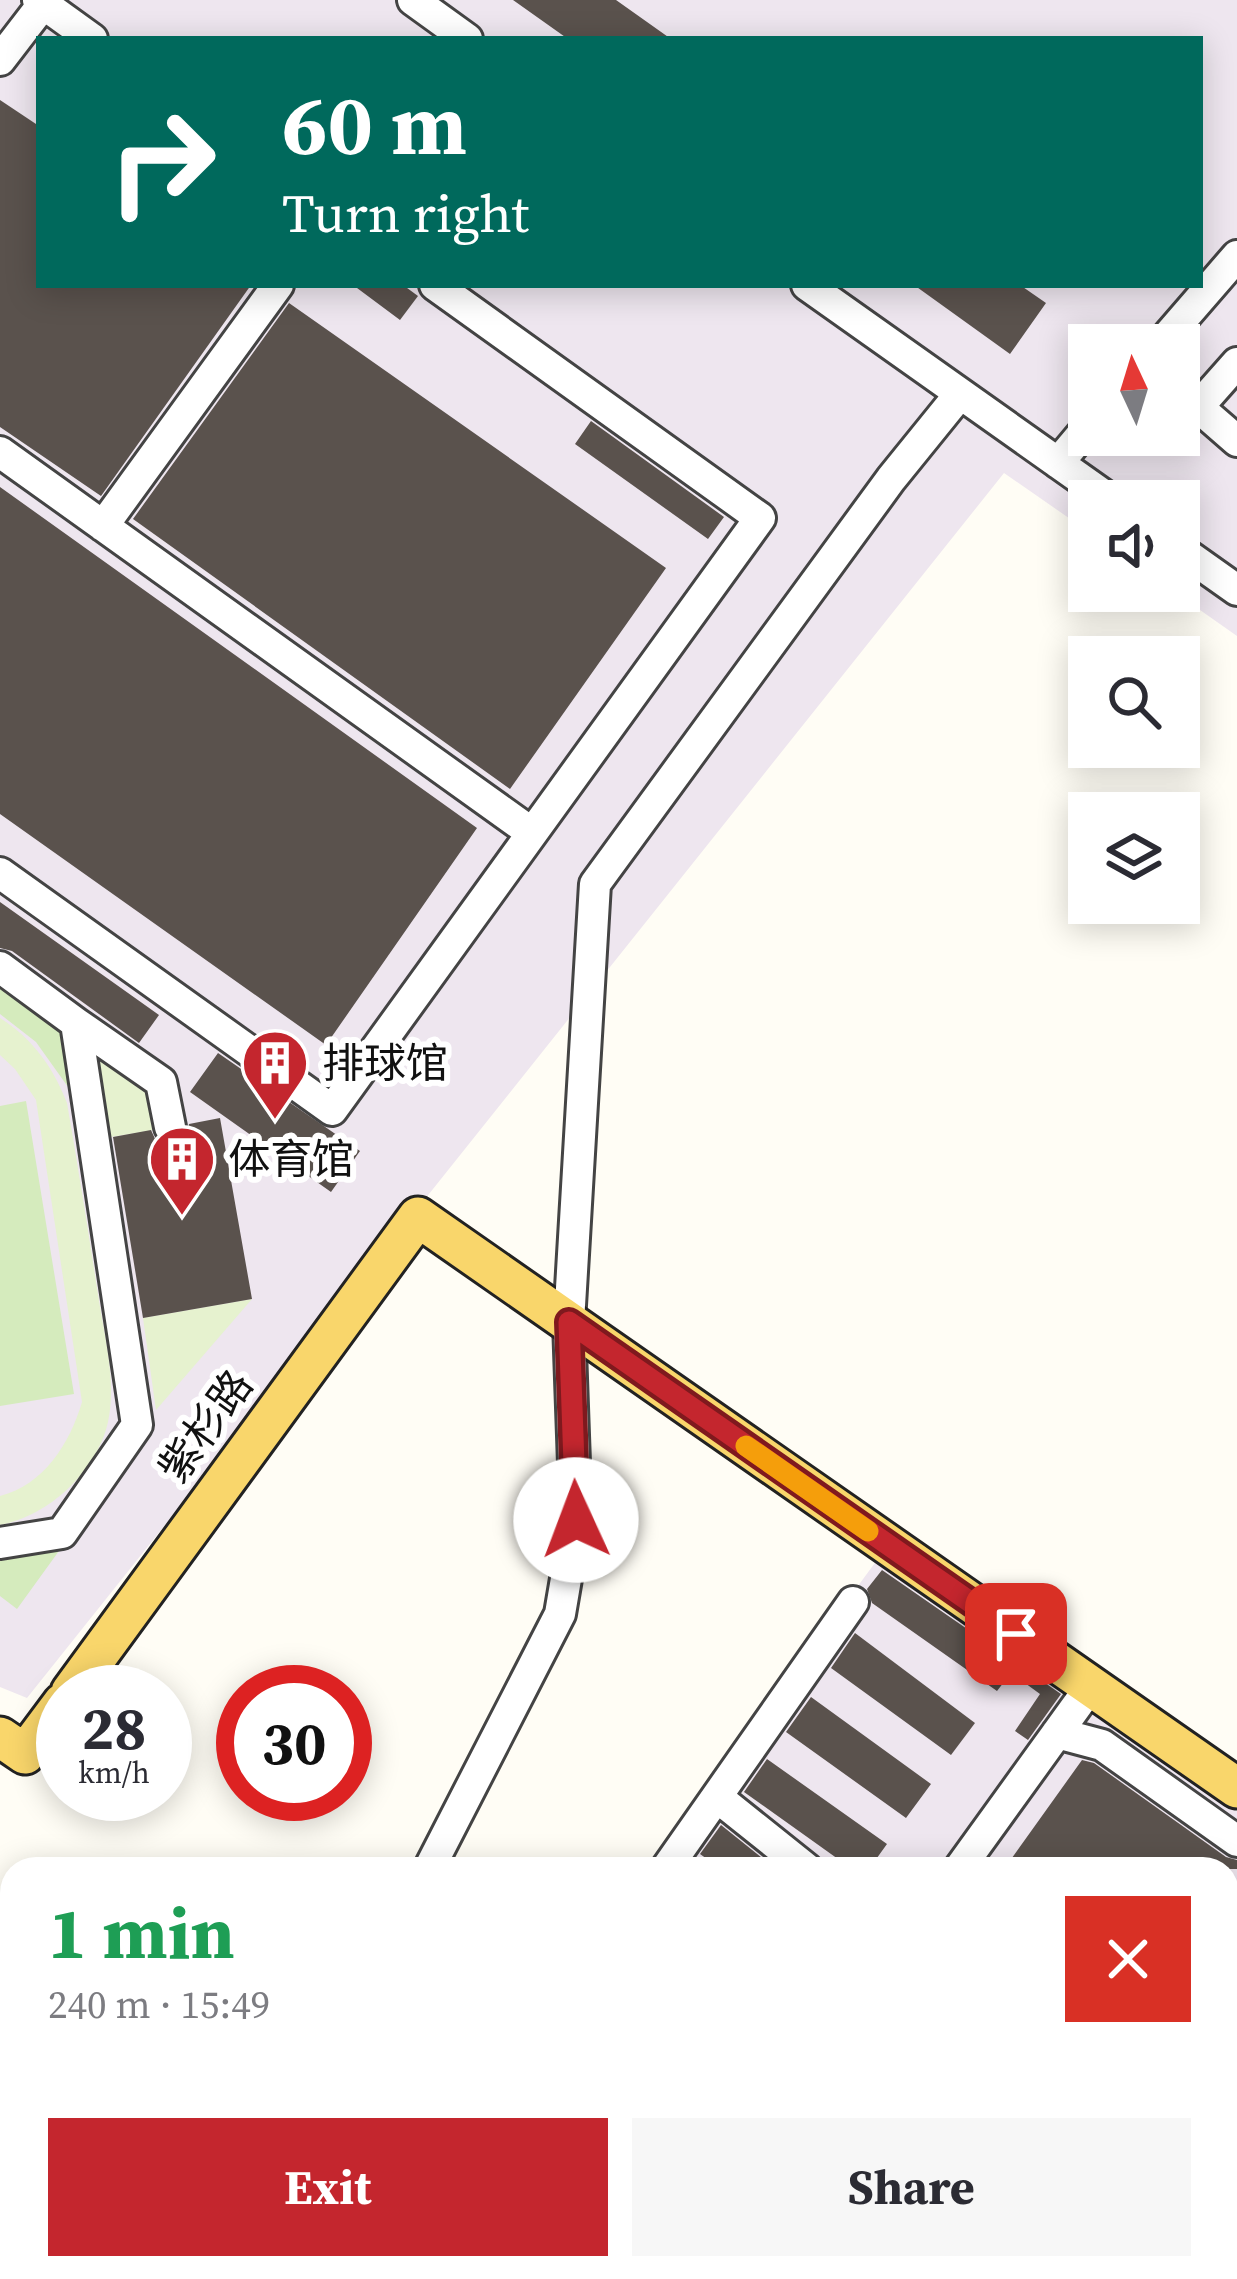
<!DOCTYPE html>
<html lang="en">
<head>
<meta charset="utf-8">
<style>
	body { margin:0; font-family:"Source Serif 4","Noto Sans SC",serif; background:#f7f7f7; color:#2b2b33; height:100vh; display:flex; flex-direction:column; font-size:45px; white-space:nowrap }
	* { box-sizing:border-box; margin:0 }
	p { font-size:39px; color:#7c7c81 }
	.icon { flex:none; width:66px; height:66px; fill:none; stroke:currentColor; stroke-width:2; stroke-linecap:round; stroke-linejoin:round }
	.map { position:relative; flex:1; overflow:hidden }
	.details { position:absolute; left:0px; top:1857px; width:1239px; height:423px; display:flex; flex-direction:column; background:#fff; border-radius:36px 36px 0 0; box-shadow:0 6px 30px #0003 }
	.details>* { flex:none }
	.guide { position:absolute; left:36px; top:36px; width:1167px; height:252px; border-radius:0px; box-shadow:0 6px 30px #0003; background:#00695c; color:#fff; overflow:hidden }
	.needle { width:78px; rotate:356deg }
	.fabs { position:absolute; left:1068px; top:324px; display:grid; gap:24px }
	.fabs a { display:grid; place-items:center; width:132px; height:132px; border-radius:0px; background:#fff; box-shadow:0 6px 30px #0003; font-size:60px }
	.speed { position:absolute; left:36px; top:1665px; display:flex; gap:24px; font-size:60px; font-weight:700; text-align:center }
	.speed>* { display:grid; place-content:center; width:156px; height:156px; border-radius:50%; background:#fff; box-shadow:0 6px 30px #0003; line-height:1 }
	.speed small { font-size:30px; font-weight:400 }
	.speed .limit { border:18px solid #d22; background:#fff; color:#111 }
	.pin { position:absolute; display:grid; place-items:center; width:102px; height:102px; color:#fff; margin:-51px; border-radius:24px; box-shadow:0 6px 18px #0006 }
	.me { position:absolute; width:132px; margin:-66px; rotate:358deg; stroke-linejoin:round; filter:drop-shadow(0 0 9px #0008) }
	.turn { display:flex; align-items:center; gap:42px; height:252px; padding:0 48px; font-size:54px }
	.turn .icon { width:156px; height:156px; stroke-width:2.5 }
	.turn b { display:block; font-size:84px; line-height:102px }
	.round { display:grid; place-items:center; flex:none; width:126px; height:126px; border-radius:0px; background:#f7f7f7 }
	.overview { display:flex; align-items:center; justify-content:space-between; height:204px; padding:0 48px }
	h1 { font-size:72px; font-weight:700; line-height:90px; color:#1e9e55 }
	.cta { display:flex; gap:24px; margin-top:auto; padding:24px 48px }
	.cta a { flex:1; height:138px; border-radius:0px; background:#c4262e; color:#fff; font-size:48px; font-weight:700; line-height:138px; text-align:center }
	.cta a+a { background:#f7f7f7; color:#2b2b33 }
	.map>svg:first-child { display:block }
	.industrial { fill:#eee6ef; fill-rule:evenodd }
	.farmland { fill:#f6f3d4 }
	.green { fill:#d5ebbd }
	.pitch { fill:#e6f2cf }
	.building { fill:#5a524d }
	.lines { fill:none; stroke-linecap:round; stroke-linejoin:round }
	.minor-casing { stroke:#444; stroke-width:36 }
	.major-casing { stroke:#222; stroke-width:45 }
	.minor { stroke:#fff; stroke-width:30 }
	.major { stroke:#f9d66b; stroke-width:39 }
	.route-casing { stroke:#7f191e; stroke-width:30 }
	.route { stroke:#c4262e; stroke-width:21 }
	.slow { stroke:#f59e0b; stroke-width:21 }
	.labels { text-anchor:middle; stroke-width:12; stroke-linejoin:round; paint-order:stroke }
	.poi-label { font-size:42px; fill:#111; stroke:#fff; text-anchor:start }
	.street-label { font-size:42px; fill:#111; stroke:#fff }
</style>
</head>
<body>
<div class="map">
<svg width="1237" height="2279" viewBox="0 0 1237 2279">
	<rect width="100%" height="100%" fill="#fffdf5"/>
	<path class="industrial" d="M0 0H1237V636L1173 591H1179V501H1089V532L1004 473 27 1698 0 1687ZM39 39H1200V285H39ZM1089 345H1179V435H1089Z
		M883 1552 1237 1811V2279H963L947 2268H1227V1869H649Z"/>
	<path class="farmland" d="M371 2268H550L590 2279H350Z"/>
	<path class="green" d="M0 984 67 1034 78 1101 36 1042 0 1014Z
		M26 1101 74 1394 0 1406V1106Z
		M64 1544 17 1609 0 1596V1556Z"/>
	<path class="pitch" d="M0 1018C33 1039 53 1067 67 1103 78 1166 88 1230 98 1294 104 1336 117 1380 108 1422 97 1471 49 1516 0 1525V1496C44 1485 70 1443 82 1402L36 1100 15 1069 0 1055Z
		M96 1045 152 1084 160 1129 111 1137Z
		M252 1299 156 1410 143 1318Z"/>
	<path class="building" d="M513 0H616L671 39H568Z
		M0 100 39 126V285H251L101 496 0 427Z
		M353 285H403L418 296 400 320Z
		M914 285H1020L1046 303 1010 354Z
		M289 303 666 568 510 789 133 519Z
		M591 421 724 517 708 539 575 444Z
		M0 487 477 828 326 1045 0 814Z
		M0 902 159 1015 139 1043 12 951 0 948Z
		M218 1053 360 1151 331 1192 190 1092Z
		M220 1118 252 1299 143 1318 113 1137 151 1130 156 1141 173 1146 184 1141 189 1124Z
		M882 1570 1061 1694 1028 1740 1015 1731 1040 1694 1011 1673 997 1691 872 1603 867 1589Z
		M855 1633 975 1723 951 1755 831 1668Z
		M811 1697 931 1784 906 1818 786 1732Z
		M767 1759 887 1844 869 1869H852L744 1792Z
		M1082 1760 1094 1763 1226 1857 1237 1860V1869H1004Z
		M721 1825 776 1869H721L700 1854Z"/>
	<g class="lines">
		<g class="minor-casing">
			<path id="minor" d="M38 0 92 39
				M413 0 467 39
				M0 60 43 4
				M807 285 1112 501
				M1160 345 1237 256
				M1237 363 1198 407 1237 441
				M0 452 532 833
				M1058 463 1089 426
				M103 526 278 285
				M1179 549 1237 590
				M0 873 332 1110 760 518 435 285
				M0 967 76 1023 137 1425 62 1533 0 1543
				M76 1023 161 1082 170 1127
				M1057 1733 1102 1745 1237 1841
				M717 1797 807 1869
				M429 1869 560 1614 576 1520 569 1322 595 884 891 479 959 395
				M666 1869 853 1602
				M959 1869 1091 1686
				M985 2268 1001 2279
				M257 2279 263 2268"/>
		</g>
		<g class="major-casing">
			<path id="major" d="M71 1692 418 1217 1237 1788
				M0 1737 25 1754 63 1703"/>
		</g>
		<use href="#minor" class="minor"/>
		<use href="#major" class="major"/>
	</g>
	<g class="lines">
		<g class="route-casing">
			<path id="route" d="M576 1520 569 1322 1016 1634"/>
		</g>
		<use href="#route" class="route"/>
		<path class="slow" d="M746 1446 868 1531"/>
	</g>
	<defs>
		<g id="building-pin" transform="scale(3.45)"><path d="M0 17L-7.5 6A9.5 9.5 0 1 1 7.5 6Z" fill="#c4262e" stroke="#fff"/><path d="M-4-6H4V6H1V3H-1V6H-4ZM-2.5-4.3h1.7v1.8h-1.7ZM.8-4.3h1.7v1.8H.8ZM-2.5-1h1.7V.8h-1.7ZM.8-1h1.7V.8H.8Z" fill="#fff"/></g>
	</defs>
	<g fill-rule="evenodd">
		<use href="#building-pin" x="275" y="1063"/>
		<use href="#building-pin" x="182" y="1159"/>
	</g>
	<g class="labels">
		<g class="poi-label">
			<text x="322" y="1078">排球馆</text>
			<text x="228" y="1174">体育馆</text>
		</g>
		<g class="street-label">
			<text transform="translate(205 1426) rotate(-54)" y="15">紫杉路</text>
		</g>
	</g>
</svg>
<div class="fabs">
<a><svg class="needle" viewBox="-14 -14 28 28"><path d="M0-13l5 13h-10z" fill="#e53935"/><path d="M0 13l5-13h-10z" fill="#7c7c81"/></svg></a>
<a><svg class="icon" aria-label="sound" viewBox="0 0 24 24"><path d="M4 9h4l5-4v14l-5-4H4zM17 9q2 3 0 6"/></svg></a>
<a><svg class="icon" aria-label="search" viewBox="0 0 24 24"><circle cx="10" cy="10" r="6"/><path d="M15 15l6 6"/></svg></a>
<a><svg class="icon" aria-label="layers" viewBox="0 0 24 24"><path d="M12 4l9 5-9 5-9-5zM3 14l9 5 9-5"/></svg></a>
</div>
<div class="speed"><div>28<small>km/h</small></div><div class="limit">30</div></div>
<div class="pin" style="left:1016px;top:1634px;background:#d93025"><svg class="icon" aria-label="arrive" viewBox="0 0 24 24"><path d="M6 21V4h12l-3 4 3 4H6"/></svg></div>
<svg class="me" style="left:576px;top:1520px" viewBox="-20 -20 40 40"><circle r="19" fill="#fff"/><path d="M0-13L10 11 0 6-10 11z" fill="#c4262e"/></svg>
<div class="guide">
<div class="turn"><svg class="icon" aria-label="right" viewBox="0 0 24 24"><path d="M7 20v-9h11M14 6l5 5-5 5"/></svg><div><b>60 m</b>Turn right</div></div>
</div>
<section class="details">
<div class="overview"><div><h1>1 min</h1><p>240 m · 15:49</p></div><a class="round" style="background:#d93025;color:#fff"><svg class="icon" aria-label="close" viewBox="0 0 24 24"><path d="M6 6l12 12M18 6L6 18"/></svg></a></div>
<div class="cta"><a>Exit</a><a>Share</a></div>
</section>
</div>
</body>
</html>
